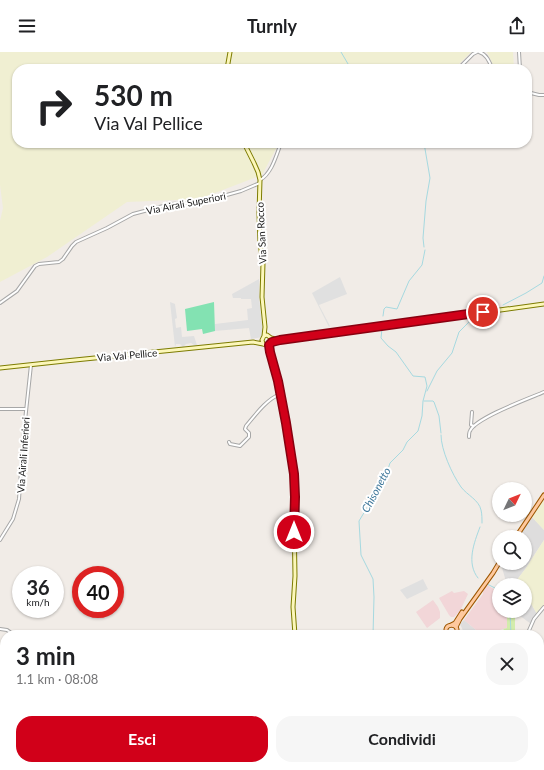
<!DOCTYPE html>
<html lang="it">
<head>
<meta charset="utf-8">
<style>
	body { margin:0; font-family:Lato,sans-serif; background:#f6f6f6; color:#202124; height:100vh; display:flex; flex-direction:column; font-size:15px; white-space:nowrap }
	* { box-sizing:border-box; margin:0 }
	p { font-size:13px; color:#757577 }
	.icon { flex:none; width:22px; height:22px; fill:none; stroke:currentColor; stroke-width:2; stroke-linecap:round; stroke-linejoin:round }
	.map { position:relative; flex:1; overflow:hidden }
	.details { position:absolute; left:0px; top:578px; width:544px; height:140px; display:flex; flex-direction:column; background:#fff; border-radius:16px 16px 0 0; box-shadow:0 1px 3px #0004 }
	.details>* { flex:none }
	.hud { position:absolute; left:12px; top:12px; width:520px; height:84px; border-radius:16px; box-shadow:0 1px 3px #0004; background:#fff; color:#202124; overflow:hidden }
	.needle { width:26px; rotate:47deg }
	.tools { position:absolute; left:492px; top:430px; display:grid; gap:8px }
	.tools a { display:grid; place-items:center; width:40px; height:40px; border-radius:50%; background:#fff; box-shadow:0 1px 3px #0004; font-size:20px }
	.speed { position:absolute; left:12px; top:514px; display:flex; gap:8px; font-size:20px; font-weight:700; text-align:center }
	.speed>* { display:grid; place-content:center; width:52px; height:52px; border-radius:50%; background:#fff; box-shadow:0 1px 3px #0004; line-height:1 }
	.speed small { font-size:10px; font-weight:400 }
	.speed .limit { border:6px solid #d22; background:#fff; color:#111 }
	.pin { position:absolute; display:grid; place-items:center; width:34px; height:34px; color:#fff; margin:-17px; border:2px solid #fff; border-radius:50%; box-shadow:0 1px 4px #0007 }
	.me { position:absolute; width:44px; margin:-22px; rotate:0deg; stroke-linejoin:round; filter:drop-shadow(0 0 3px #0008) }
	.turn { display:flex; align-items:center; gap:14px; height:84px; padding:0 16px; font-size:18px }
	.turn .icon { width:52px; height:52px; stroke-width:2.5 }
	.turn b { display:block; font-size:28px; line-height:34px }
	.round { display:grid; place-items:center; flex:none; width:42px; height:42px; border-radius:16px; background:#f6f6f6 }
	.overview { display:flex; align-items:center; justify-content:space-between; height:68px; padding:0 16px }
	h1 { font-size:24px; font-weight:700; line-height:30px }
	.button { display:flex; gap:8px; margin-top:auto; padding:8px 16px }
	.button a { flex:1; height:46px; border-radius:16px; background:#d10019; color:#fff; font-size:16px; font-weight:700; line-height:46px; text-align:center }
	.button a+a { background:#f6f6f6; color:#202124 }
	header { display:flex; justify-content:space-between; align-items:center; height:52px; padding:0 16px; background:#fff; font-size:18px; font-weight:700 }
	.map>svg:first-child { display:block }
	.residential { fill:#dedddd }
	.commercial { fill:#f2d6d8 }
	.farmland { fill:#f0efd2 }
	.grass { fill:#d3ecac }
	.pitch { fill:#83e2b2 }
	.parking { fill:#e0e0e0 }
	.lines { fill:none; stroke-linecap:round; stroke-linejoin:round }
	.stream { stroke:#a6d9e0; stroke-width:1 }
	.street-casing { stroke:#a7a7a7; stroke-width:4 }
	.secondary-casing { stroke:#7d7c02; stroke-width:5 }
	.primary-casing { stroke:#9d5600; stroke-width:5 }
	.street { stroke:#fff; stroke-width:2 }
	.secondary { stroke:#fcf7ba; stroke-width:3 }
	.primary { stroke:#fec99e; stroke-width:3 }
	.route-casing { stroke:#880010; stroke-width:10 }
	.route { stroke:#d10019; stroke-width:7 }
	.labels { text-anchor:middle; stroke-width:4; stroke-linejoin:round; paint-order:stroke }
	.street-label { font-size:10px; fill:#202020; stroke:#fff }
	.water-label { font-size:11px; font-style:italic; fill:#41799c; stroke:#fff }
</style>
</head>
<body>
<header><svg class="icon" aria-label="menu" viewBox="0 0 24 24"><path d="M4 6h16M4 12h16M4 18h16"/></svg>Turnly<svg class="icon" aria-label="share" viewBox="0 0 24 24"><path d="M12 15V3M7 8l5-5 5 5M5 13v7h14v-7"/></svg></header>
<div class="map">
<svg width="544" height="718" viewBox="0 0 544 718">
	<rect width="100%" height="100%" fill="#f1ece7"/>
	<path class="residential" d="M532 465 544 478V488L526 516 513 533H507L501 512 502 511H525V485H519Z
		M527 544 537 562 531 572 515 560 516 559H525V547Z
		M464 568 482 583H465L460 572Z
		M539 621H544V664H539L540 672H544V684L540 681H539Z"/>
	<path class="commercial" d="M487 533 499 540V559H507V576L482 583 464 568 483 542V538Z
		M452 539 454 541 464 539 468 542 460 559 454 565H451L449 563 439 546Z
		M433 548 438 555 440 560V566L427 576 416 560Z"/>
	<path class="farmland" d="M0 0H471L458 13 449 17H17V91H279L262 123 199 147 127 150 47 205 0 230V169L3 156 0 133Z
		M487 0H513L514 17H495Z
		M544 447V478L532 465Z
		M544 488V554L537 562 527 545 525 547V533H513L526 516Z
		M539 681H540L544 684V713L538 716 537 715 536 713H539Z
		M376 713H507L508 718H375Z"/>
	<path class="grass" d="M507 559H515V583H508L507 580 503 577 507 576Z"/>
	<path class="pitch" d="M214 250 215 279 203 282 202 277 187 279 185 257Z"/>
	<path class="parking" d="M340 225 347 242 319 253 330 274 329 275 312 241Z
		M259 227V245L263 282 262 285 251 287 249 276 215 279V272L248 268 247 257 252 256 251 247H241V246H233L232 242Z
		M170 250 175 252 177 266 175 267 176 276 181 275 182 285 194 284 197 293H194L191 291 186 292 183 295 180 292H176L175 295Z
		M423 527 428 537 407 547 400 538Z"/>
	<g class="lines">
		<path class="stream" d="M341 0 351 17
			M424 91 430 126 426 149 423 186 424 195
			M503 253 526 241 542 231 544 224
			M383 264 384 257 386 255 397 257 409 229 422 213 425 198
			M427 339 437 319 452 301 459 280 474 265
			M424 349H433L434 350 439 364 441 381
			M441 383C441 398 452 422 461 435 467 443 479 448 481 458 482 462 482 467 482 471
			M478 526C466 511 474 491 480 475
			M487 532 499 538
			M510 559 511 583
			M373 583 374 545 373 527 361 503 359 469 385 426 390 411 403 398 407 390 418 379 422 364 423 349 427 334 425 325 413 324 396 300 388 294 381 286 382 277
			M429 713 431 718
			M352 718 353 713
			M521 718 522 713"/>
		<g class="street-casing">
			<path id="street" d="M479 0C487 2 490 10 492 17
				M519 0 520 17
				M458 17 473 2 477 0
				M527 40 539 43H544
				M260 128C272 121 276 104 281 91
				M0 251 17 239 35 214 39 212 59 210 63 207 72 194 76 190 107 176 133 162 171 152 190 151 205 149 241 139 260 131
				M0 357H26
				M472 360 471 373 474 374
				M469 385C469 385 469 379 470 379 475 366 530 346 544 340
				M229 390 230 392 240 394 249 385V381L245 377 246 374C256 362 266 348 280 342
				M0 488 13 467 19 447 24 378 31 313
				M0 577 7 578 14 583
				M527 583 534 567 544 555
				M0 678 5 680
				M152 713 154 718
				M536 713V718"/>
		</g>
		<g class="secondary-casing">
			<path id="secondary" d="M227 17 230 0
				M244 91 254 111 258 120 260 128 259 161 260 191 263 211 262 245 265 275 264 284
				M280 288 271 286 267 283 264 284 262 288 263 292C268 294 269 292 272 290 274 289 278 289 280 288L544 252
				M269 293 270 299 278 329 286 371 294 422 295 445 294 466 295 524 293 555 295 583
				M0 316 65 309 174 298 253 290 263 292
				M356 713 357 718"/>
		</g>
		<g class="primary-casing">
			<path id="primary" d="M516 485 544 443
				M451 573 455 571 462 560
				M456 575 460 567 493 521 499 511
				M448 583C439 570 464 570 455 583
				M358 718C362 714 367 714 370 718"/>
		</g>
		<use href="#street" class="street"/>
		<use href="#secondary" class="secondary"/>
		<use href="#primary" class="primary"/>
	</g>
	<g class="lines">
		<g class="route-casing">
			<path id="route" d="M294 480 295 445 294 422 286 371 278 329 270 300 269 293 272 290 280 288 483 260"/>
		</g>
		<use href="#route" class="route"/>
	</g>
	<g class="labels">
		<g class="street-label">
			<text transform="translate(186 151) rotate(-11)" y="4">Via Airali Superiori</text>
			<text transform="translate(261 181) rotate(-93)" y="4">Via San Rocco</text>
			<text transform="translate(127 303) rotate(-5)" y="4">Via Val Pellice</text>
			<text transform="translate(23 403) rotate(-86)" y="4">Via Airali Inferiori</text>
		</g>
		<g class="water-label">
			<text transform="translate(376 438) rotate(-62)" y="4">Chisonetto</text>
		</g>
	</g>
</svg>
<div class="tools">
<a><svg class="needle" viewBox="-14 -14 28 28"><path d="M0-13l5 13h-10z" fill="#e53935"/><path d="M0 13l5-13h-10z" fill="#757577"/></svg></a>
<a><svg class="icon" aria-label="search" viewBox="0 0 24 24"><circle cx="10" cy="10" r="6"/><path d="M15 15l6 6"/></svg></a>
<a><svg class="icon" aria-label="layers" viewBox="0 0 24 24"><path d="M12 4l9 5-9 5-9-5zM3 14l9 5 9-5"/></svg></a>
</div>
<div class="speed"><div>36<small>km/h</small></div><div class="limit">40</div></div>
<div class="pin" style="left:483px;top:260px;background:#d93025"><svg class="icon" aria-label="arrive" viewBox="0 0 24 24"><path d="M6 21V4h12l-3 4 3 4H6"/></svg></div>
<svg class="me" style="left:294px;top:480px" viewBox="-20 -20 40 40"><circle r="17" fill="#d10019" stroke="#fff" stroke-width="3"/><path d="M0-11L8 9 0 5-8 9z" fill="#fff"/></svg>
<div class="hud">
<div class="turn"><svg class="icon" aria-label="right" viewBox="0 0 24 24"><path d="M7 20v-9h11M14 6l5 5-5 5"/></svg><div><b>530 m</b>Via Val Pellice</div></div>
</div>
<section class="details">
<div class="overview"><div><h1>3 min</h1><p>1.1 km · 08:08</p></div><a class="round"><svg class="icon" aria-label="close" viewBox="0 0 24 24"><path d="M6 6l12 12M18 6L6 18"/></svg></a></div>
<div class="button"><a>Esci</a><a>Condividi</a></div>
</section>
</div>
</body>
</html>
